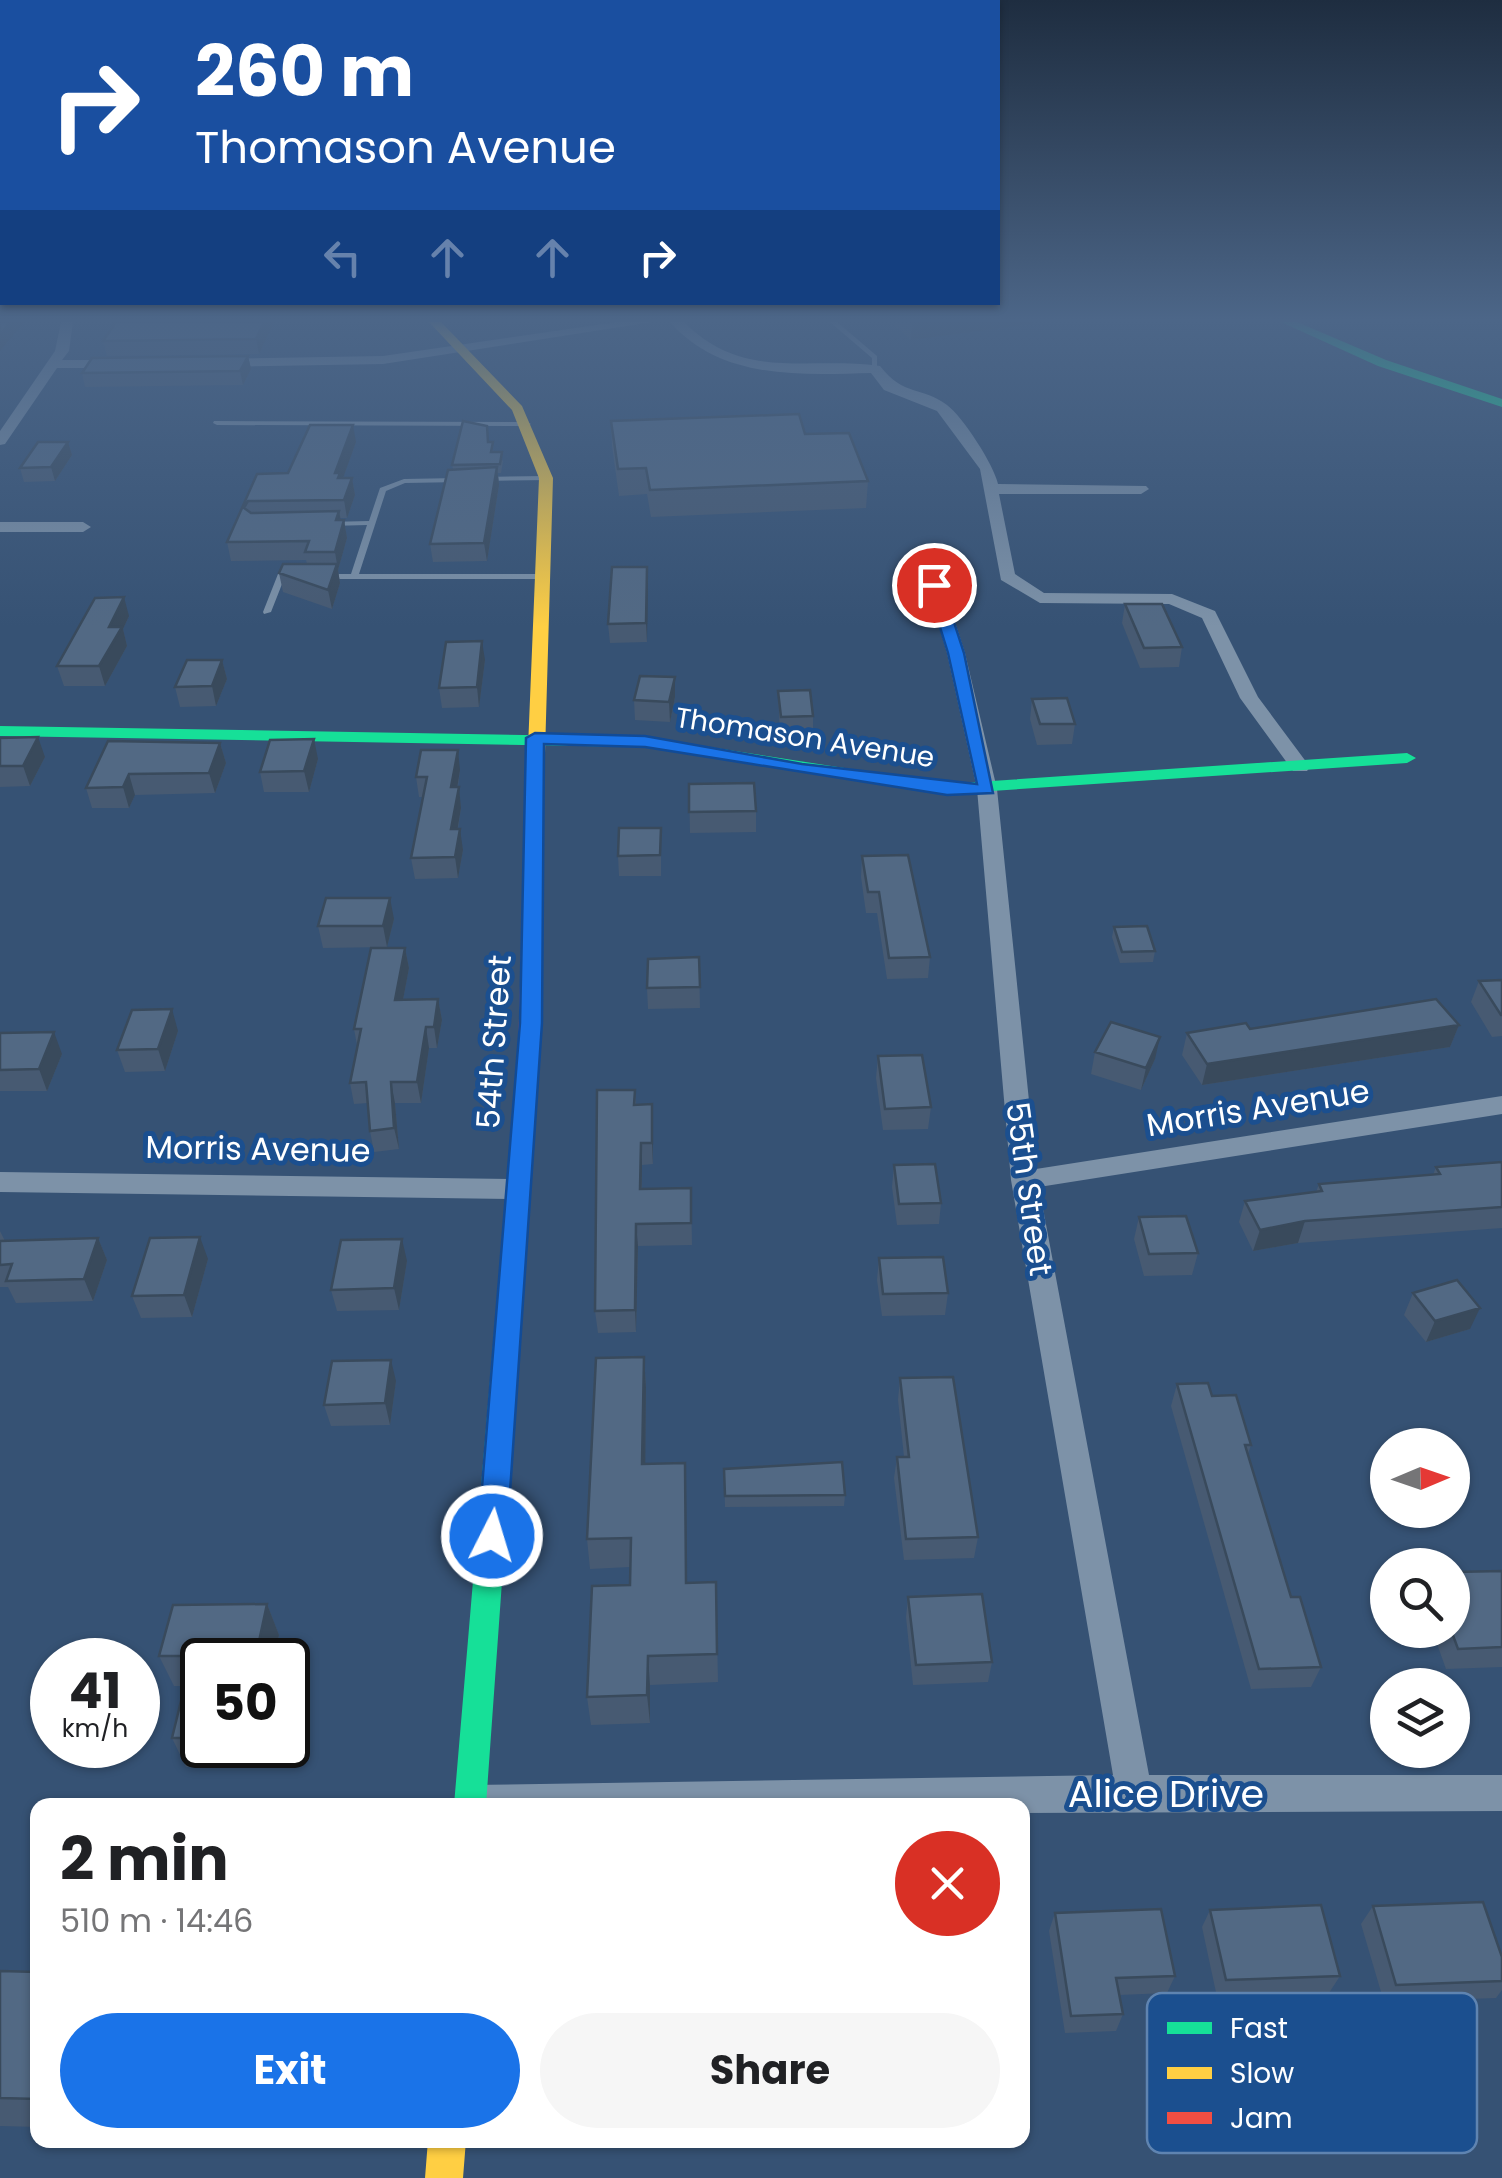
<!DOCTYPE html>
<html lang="en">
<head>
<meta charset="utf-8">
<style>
	body { margin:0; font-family:Poppins,sans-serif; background:#f6f6f6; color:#202124; height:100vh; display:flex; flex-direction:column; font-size:38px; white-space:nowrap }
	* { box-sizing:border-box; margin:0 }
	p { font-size:32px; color:#757577 }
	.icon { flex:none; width:55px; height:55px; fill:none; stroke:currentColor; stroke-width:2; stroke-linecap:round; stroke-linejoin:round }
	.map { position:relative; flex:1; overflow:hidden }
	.sheet { position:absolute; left:30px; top:1798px; width:1000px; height:350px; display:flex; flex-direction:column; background:#fff; border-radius:20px; box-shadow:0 2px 8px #0004 }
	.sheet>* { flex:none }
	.banner { position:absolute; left:0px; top:0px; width:1000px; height:305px; box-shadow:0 2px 8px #0004; background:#1a4fa0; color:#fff; overflow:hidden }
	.needle { width:65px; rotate:88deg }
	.buttons { position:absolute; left:1370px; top:1428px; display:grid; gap:20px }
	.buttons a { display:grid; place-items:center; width:100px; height:100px; border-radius:50%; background:#fff; box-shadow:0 2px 8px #0004; font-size:50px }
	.speed { position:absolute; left:30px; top:1638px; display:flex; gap:20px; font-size:50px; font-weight:700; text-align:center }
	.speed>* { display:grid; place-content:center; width:130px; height:130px; border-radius:50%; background:#fff; box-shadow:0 2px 8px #0004; line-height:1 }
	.speed small { font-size:25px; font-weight:400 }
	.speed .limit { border:5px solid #111; border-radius:15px; background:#fff; color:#111 }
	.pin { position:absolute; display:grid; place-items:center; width:85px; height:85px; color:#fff; margin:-42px; border:5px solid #fff; border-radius:50%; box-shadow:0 2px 10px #0007 }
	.me { position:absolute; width:110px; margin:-55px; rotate:5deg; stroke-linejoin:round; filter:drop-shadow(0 0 8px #0008) }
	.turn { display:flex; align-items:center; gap:35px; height:210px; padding:0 30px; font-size:45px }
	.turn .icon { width:130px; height:130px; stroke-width:2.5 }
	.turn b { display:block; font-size:70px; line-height:85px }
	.lanes { display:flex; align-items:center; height:95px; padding:0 30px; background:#0003; justify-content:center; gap:50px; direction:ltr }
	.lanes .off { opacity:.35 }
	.round { display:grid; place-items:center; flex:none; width:105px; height:105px; border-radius:52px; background:#f6f6f6 }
	.headline { display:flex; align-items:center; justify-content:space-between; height:170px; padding:0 30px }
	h1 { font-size:60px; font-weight:700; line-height:75px }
	.cta { display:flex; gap:20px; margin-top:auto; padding:20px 30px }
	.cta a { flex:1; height:115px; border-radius:60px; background:#1a73e8; color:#fff; font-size:40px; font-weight:700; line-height:115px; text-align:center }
	.cta a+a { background:#f6f6f6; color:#202124 }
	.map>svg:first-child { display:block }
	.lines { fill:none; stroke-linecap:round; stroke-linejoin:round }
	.lane { fill:#7d92a8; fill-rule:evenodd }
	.street { fill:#7d92a8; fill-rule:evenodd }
	.fast { fill:#16e098; fill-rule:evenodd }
	.slow { fill:#ffcf43; fill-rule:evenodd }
	.jam { fill:#f24e42; fill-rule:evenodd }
	.wall { fill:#475a72 }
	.shaded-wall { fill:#394a5c }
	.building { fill:#526984; stroke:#394a5c; stroke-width:2.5 }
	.route { fill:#1a73e8; stroke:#114b97; stroke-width:2.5 }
	.labels { text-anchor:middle; stroke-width:10; stroke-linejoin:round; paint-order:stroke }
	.far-street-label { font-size:28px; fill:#fff; stroke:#1b4f8f }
	.street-label { font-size:32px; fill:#fff; stroke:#1b4f8f }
	.near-street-label { font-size:38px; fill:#fff; stroke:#1b4f8f }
	.key { fill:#1b4f8f; stroke:#5f84b1; stroke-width:2.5 }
	.key-label { font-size:28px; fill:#fff }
</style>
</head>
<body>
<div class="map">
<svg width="1502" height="2178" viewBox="0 0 1502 2178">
	<rect width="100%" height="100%" fill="#365274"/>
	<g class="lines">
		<path class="lane" d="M830 322H837L877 356V370L872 369V358Z
			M214 421 527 422 531 424 527 426 217 425 213 423Z
			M546 476H549V480L483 481 479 479 483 477Z
			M458 478H461V482L405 483 386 491 359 574H543L547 577 546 579H321L320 577 324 574H351L367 525 330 526 326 524 327 522 369 521 380 488 404 479Z
			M278 574 294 573 298 576 294 579H284L271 612 264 614 263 612Z"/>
		<path class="street" d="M61 322H73L69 351 62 360H119L126 364 119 368H57L5 444 0 445V431L55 351Z
			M617 322H652L383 364 219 367 212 363 219 359 383 356Z
			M670 322H684C744 382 806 356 880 366 904 397 922 386 947 405 963 417 994 465 998 484L1146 486 1149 489 1141 494H999L1015 574 1044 593 1172 594 1215 611 1258 697 1310 767 1307 771H1293L1240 698 1202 618 1169 604 1040 603 1001 580 980 469 937 411 884 390 871 373C800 375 721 380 670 322Z
			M0 522H83L91 527 83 532H0Z
			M935 580 943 585 965 653 997 789 1036 1169 1502 1096V1114L1039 1187 1149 1775H1502V1811L1022 1813V1805H453L457 1790 470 1785 1113 1775 1011 1180 977 789 947 653 927 585Z
			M0 1172 516 1179 525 1182 529 1189 525 1196 516 1199 0 1192Z"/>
		<path class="fast" d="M1281 322H1297L1386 360 1502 399V407L1378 366Z
			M0 726 645 737 947 784 1407 753 1416 758 1407 763 947 794 645 747 0 736Z
			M529 1044 540 1051 486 1805H454L518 1051Z"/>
		<path class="slow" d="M429 322H441L522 406 553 478 543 822 534 828 525 822 539 478 512 410Z
			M428 2140H466L463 2178H425Z"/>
		<path class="jam" d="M534 816 543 822 540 1051 529 1058 518 1051 525 822Z"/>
	</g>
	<path class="wall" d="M274 322 259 354 107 356 103 341Z
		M891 322H1033L1032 324 911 340Z
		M248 356 251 369 243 385 85 387 82 373Z
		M611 421 805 434 868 481 866 508 651 517 647 494 619 496 612 446Z
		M68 442 72 455 55 481 24 482 20 468Z
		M356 442 343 478H352L355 495 347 518H340L341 520H344L347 538 338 570 340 583 332 609 283 592 279 573 307 564 306 560 231 561 227 542 257 474 288 473Z
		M488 442 494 452 503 461 501 473H498L499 485 487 561 433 562 430 544 453 469 452 465Z
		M647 567V642L610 643 608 624Z
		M1125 604 1182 647 1179 667 1140 668 1122 623Z
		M129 616 123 629 127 646 105 686H64L57 666Z
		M222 660 227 679 216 706 180 707 175 687Z
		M485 660 479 707 442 708 439 688Z
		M675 677V697L670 722 635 720 634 700Z
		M778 691 813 716V736L780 737Z
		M1032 699 1075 724 1072 744 1037 745 1030 719Z
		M0 738 45 757 30 786 0 787Z
		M220 743 226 763 215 793 135 795 129 808H92L86 788Z
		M318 759 309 792H264L260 772Z
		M460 770 458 787 461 808 458 829 463 850 458 878 415 879 411 858 423 797H419L416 777Z
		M689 784 756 811V832L690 833Z
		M661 848V876H619L618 856Z
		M862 856 930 957 928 978 887 979 877 913H866L861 877Z
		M394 919 387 947 323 948 318 926Z
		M1114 927 1155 951 1153 962 1120 963 1112 937Z
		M405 948 409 968 403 1000 438 999 442 1020 437 1048H429L421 1103H395L399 1149 374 1152 370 1131 368 1103 354 1104 350 1083 357 1045 354 1029Z
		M699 957 700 1008 648 1009 647 988Z
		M1502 980V1036L1492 1037 1471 1002 1479 981Z
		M1459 1025 1450 1047 1202 1085 1182 1055 1187 1033 1250 1029Z
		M178 1031 165 1071 125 1072 117 1050Z
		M0 1033 62 1054 47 1091H0Z
		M1095 1052 1155 1059 1141 1090 1091 1074Z
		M878 1056 931 1107 928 1129 883 1130 876 1078Z
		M635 1090 636 1105 652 1104 653 1164 642 1165V1189L691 1188 692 1245 638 1246 636 1332 598 1333 595 1311Z
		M1502 1162V1228L1298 1243 1253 1251 1239 1222 1245 1201 1316 1192 1319 1184 1433 1175 1436 1167Z
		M894 1165 941 1203 939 1224 897 1225 892 1187Z
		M1139 1217 1198 1253 1192 1275 1144 1276 1134 1239Z
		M0 1231 5 1241 98 1238 107 1260 93 1301 16 1303 8 1287H0Z
		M879 1258 948 1293 945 1315 882 1316 877 1280Z
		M208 1259 192 1317 141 1318 132 1296Z
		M407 1261 399 1310 337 1311 331 1290Z
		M1413 1293 1470 1329 1426 1342 1404 1315Z
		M644 1357 646 1387 645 1464 685 1463 687 1583 716 1582 718 1682 650 1685V1723L591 1725 587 1697 630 1585V1567L590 1569 587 1539Z
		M900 1378 978 1537 974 1558 904 1560 894 1478 897 1457H904L898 1400Z
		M396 1381 390 1425 331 1426 324 1405Z
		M1177 1384 1212 1396 1251 1445 1248 1454 1291 1597 1321 1667 1311 1687 1251 1689 1171 1406Z
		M724 1469 845 1495 844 1506 725 1507Z
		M1502 1571V1667L1446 1669 1432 1630H1452V1575L1454 1572Z
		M908 1597 992 1662 988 1682 913 1685 906 1617Z
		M267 1604 279 1635 273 1660H202V1745H256L251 1766 186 1767 172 1738 184 1686H174L159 1656Z
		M1373 1906 1502 1957V1990L1496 1998 1384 2002 1361 1924Z
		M1210 1910 1340 1976 1329 1993 1217 1997 1202 1927Z
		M1055 1913 1175 1976 1167 1993 1119 1995 1123 2014 1116 2031 1065 2033 1049 1931Z
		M0 1971 38 1972V2127L0 2126Z"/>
	<path class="shaded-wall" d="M10 322H24L0 351V335Z
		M264 322H274L259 354 256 339Z
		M912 322H1033L1032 324 911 340Z
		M248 356 251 369 243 385 240 371Z
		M353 425 356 442 342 481 335 473Z
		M68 442 72 455 55 481 51 467Z
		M497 467 499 485 487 561 484 543Z
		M352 478 355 495 347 518 344 500Z
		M339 511 342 526 344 520 347 538 338 570 335 552 336 520Z
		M337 564 340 583 332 609 328 590Z
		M647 567 648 586 647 642 646 623Z
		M124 597 129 616 123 629 127 646 105 686 99 666 109 627Z
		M482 641 485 660 479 707 477 687Z
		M222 660 227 679 216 706 212 686Z
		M675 677V697L670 722 669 702Z
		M38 737 45 757 30 786 23 766Z
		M314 739 318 759 309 792 304 771Z
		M220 743 226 763 215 793 209 773Z
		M458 750 460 770 454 808 451 787Z
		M129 774 135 795 129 808 123 787Z
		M459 787 461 808 454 850 451 829Z
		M460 829 463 850 458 878 455 857Z
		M390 898 394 919 387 947 383 926Z
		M405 948 409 968 399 1021 395 1000Z
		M438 999 442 1020 437 1048 434 1027Z
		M172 1009 178 1031 165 1071 158 1049Z
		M1459 1025 1450 1047 1202 1085 1207 1064Z
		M426 1027 429 1048 421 1103 417 1082Z
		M54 1032 62 1054 47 1091 39 1069Z
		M1160 1037 1155 1059 1141 1090 1146 1068Z
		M391 1082 395 1103 399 1149 394 1128Z
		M652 1104 653 1126V1164L652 1143Z
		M641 1143 642 1165 641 1211 640 1189Z
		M1305 1221 1298 1243 1253 1251 1260 1230Z
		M636 1224 638 1246 636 1332 635 1310Z
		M200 1237 208 1259 192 1317 184 1295Z
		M98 1238 107 1260 93 1301 84 1279Z
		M402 1239 407 1261 399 1310 394 1288Z
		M1480 1308 1470 1329 1426 1342 1435 1321Z
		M644 1357 646 1387 645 1494 642 1464Z
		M391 1360 396 1381 390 1425 385 1403Z
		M685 1463 686 1493 687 1612 686 1583Z
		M267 1604 279 1635 273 1660H255Z
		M648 1656 650 1685V1723L647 1695Z
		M242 1745H256L251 1766Z"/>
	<path class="building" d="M0 322H10L0 335Z
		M116 322H264L256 339 103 341Z
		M248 356 240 371 82 373 92 358Z
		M799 414 805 434 849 433 868 481 650 490 646 468 618 469 611 421Z
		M463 421 487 426 488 442H493L491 452H502L500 464 452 465Z
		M310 425H353L335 473H340L338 478H352L344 500 248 501 244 508 251 513 339 511 336 520H344L335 552H305L309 541 227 542 257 474 288 473Z
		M38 442H68L51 467 20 468Z
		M497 467 484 543 430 544 448 470Z
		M283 564H337L328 590 279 573Z
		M612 567H647L646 623 608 624Z
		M124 597 109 627H122L99 666H57L95 598Z
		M1125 604H1162L1182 647 1144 648Z
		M482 641 477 687 439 688 446 642Z
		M187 660H222L212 686 175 687Z
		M640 676 675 677 669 702 634 700Z
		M810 690 813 716 781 717 778 691Z
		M1067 698 1075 724H1040L1032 699Z
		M38 737 23 766H0V738Z
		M314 739 304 771 260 772 270 740Z
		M108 741 220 743 209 773 129 774 123 787 86 788Z
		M421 750H458L451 787H459L451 829H460L455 857 411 858 427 777H416Z
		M754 783 756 811 689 812V784Z
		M619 828H661L660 855 618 856Z
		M908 855 930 957 889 958 879 892H868L862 856Z
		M326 898H390L383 926H318Z
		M1147 926 1155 951 1122 952 1114 927Z
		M371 948H405L395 1000 438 999 434 1027H426L417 1082H391L394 1128 370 1131 366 1082 350 1083 361 1029H354Z
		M699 957 700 987 647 988 648 959Z
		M1502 980V1015H1501L1479 981Z
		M1436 999 1459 1025 1207 1064 1187 1033 1246 1023 1250 1029Z
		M172 1009 158 1049 117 1050 132 1010Z
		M1111 1022 1160 1037 1146 1068 1095 1052Z
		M54 1032 39 1069 0 1070V1033Z
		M922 1055 931 1107 885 1109 878 1056Z
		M597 1090H635L634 1105 652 1104V1143H641L640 1189 691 1188V1223L636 1224 635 1310 595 1311Z
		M1502 1162V1207L1305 1221 1260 1230 1245 1201 1322 1191 1319 1184 1440 1174 1436 1167Z
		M935 1164 941 1203 899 1204 894 1165Z
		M1186 1216 1198 1253 1149 1254 1139 1217Z
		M200 1237 184 1295 132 1296 150 1238Z
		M98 1238 84 1279 6 1281 12 1264 0 1265V1241Z
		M402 1239 394 1288 331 1290 341 1240Z
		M943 1257 948 1293 883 1294 879 1258Z
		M1457 1280 1480 1308 1435 1321 1413 1293Z
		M644 1357 642 1464 685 1463 686 1583 716 1582 717 1654 648 1656 647 1695 587 1697 592 1586 630 1585 631 1538 587 1539 596 1358Z
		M391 1360 385 1403 324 1405 332 1361Z
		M953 1377 978 1537 906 1539 897 1457H909L900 1378Z
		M1208 1383 1212 1396 1236 1395 1251 1445H1245L1291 1597H1300L1321 1667 1259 1669 1177 1384Z
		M842 1462 845 1495 725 1496 724 1469Z
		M1502 1571V1647L1458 1649 1451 1630H1452V1589H1460L1454 1572Z
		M982 1594 992 1662 916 1665 908 1597Z
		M267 1604 255 1660H202V1738H172L192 1656H159L173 1605Z
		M241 1802 240 1805H186L187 1803Z
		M1483 1902 1502 1957V1981L1396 1985 1373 1906Z
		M1321 1905 1340 1976 1226 1980 1210 1910Z
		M1161 1909 1175 1976 1116 1978 1123 2014 1071 2016 1055 1913Z
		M0 1971 38 1972V2099L0 2098Z"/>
	<linearGradient id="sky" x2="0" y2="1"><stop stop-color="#1e2d40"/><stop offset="0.51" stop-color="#4c6688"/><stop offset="1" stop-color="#4c6688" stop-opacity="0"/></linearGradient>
	<rect width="1502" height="627" fill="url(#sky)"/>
	<path class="route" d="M934 580 942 585 964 653 993 793 947 795 645 747 544 744 542 1023 507 1536 503 1545 492 1549 482 1545 478 1536 520 1023 526 738 535 733 645 736 802 764 977 784 948 653 927 585Z"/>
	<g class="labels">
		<g class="far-street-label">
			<text transform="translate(805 737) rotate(9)" y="10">Thomason Avenue</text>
		</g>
		<g class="street-label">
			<text transform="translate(494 1042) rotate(-86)" y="11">54th Street</text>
			<text transform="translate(1258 1108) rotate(-9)" y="11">Morris Avenue</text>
			<text transform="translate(258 1149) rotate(1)" y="11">Morris Avenue</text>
			<text transform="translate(1029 1189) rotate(82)" y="11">55th Street</text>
		</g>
		<g class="near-street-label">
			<text x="1166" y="1807">Alice Drive</text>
		</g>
	</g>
	<rect x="1147" y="1993" width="330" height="160" rx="15" class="key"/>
	<rect x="1167" y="2022" width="45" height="12" fill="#16e098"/>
	<rect x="1167" y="2067" width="45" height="12" fill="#ffcf43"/>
	<rect x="1167" y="2112" width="45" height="12" fill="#f24e42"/>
	<g class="key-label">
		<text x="1230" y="2038">Fast</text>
		<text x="1230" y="2083">Slow</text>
		<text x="1230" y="2128">Jam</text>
	</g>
</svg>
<div class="buttons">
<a><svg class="needle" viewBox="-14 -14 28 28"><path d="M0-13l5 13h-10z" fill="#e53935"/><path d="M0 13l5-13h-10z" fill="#757577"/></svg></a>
<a><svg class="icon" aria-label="search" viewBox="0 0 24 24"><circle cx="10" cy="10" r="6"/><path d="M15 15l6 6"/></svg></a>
<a><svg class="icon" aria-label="layers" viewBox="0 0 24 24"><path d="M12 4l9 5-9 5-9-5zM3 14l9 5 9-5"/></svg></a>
</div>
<div class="speed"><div>41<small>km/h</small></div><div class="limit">50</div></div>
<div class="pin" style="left:934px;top:585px;background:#d93025"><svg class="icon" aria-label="arrive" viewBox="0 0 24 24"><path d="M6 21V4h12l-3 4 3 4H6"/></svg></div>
<svg class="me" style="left:492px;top:1536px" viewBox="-20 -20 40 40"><circle r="17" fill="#1a73e8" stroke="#fff" stroke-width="3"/><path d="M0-11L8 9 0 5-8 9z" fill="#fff"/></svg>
<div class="banner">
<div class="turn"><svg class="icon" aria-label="right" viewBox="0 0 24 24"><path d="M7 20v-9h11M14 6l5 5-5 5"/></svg><div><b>260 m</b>Thomason Avenue</div></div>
<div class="lanes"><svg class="icon off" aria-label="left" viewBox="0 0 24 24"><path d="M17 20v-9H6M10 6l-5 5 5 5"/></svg><svg class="icon off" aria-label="ahead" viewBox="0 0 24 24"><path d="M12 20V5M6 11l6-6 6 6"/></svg><svg class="icon off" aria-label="ahead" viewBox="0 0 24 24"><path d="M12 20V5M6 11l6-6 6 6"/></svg><svg class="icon" aria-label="right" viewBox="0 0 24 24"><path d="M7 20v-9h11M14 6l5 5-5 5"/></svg></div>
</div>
<section class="sheet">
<div class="headline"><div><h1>2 min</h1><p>510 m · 14:46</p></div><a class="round" style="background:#d93025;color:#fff"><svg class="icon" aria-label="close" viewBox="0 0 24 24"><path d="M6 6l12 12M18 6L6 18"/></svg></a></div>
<div class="cta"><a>Exit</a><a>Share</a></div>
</section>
</div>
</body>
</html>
